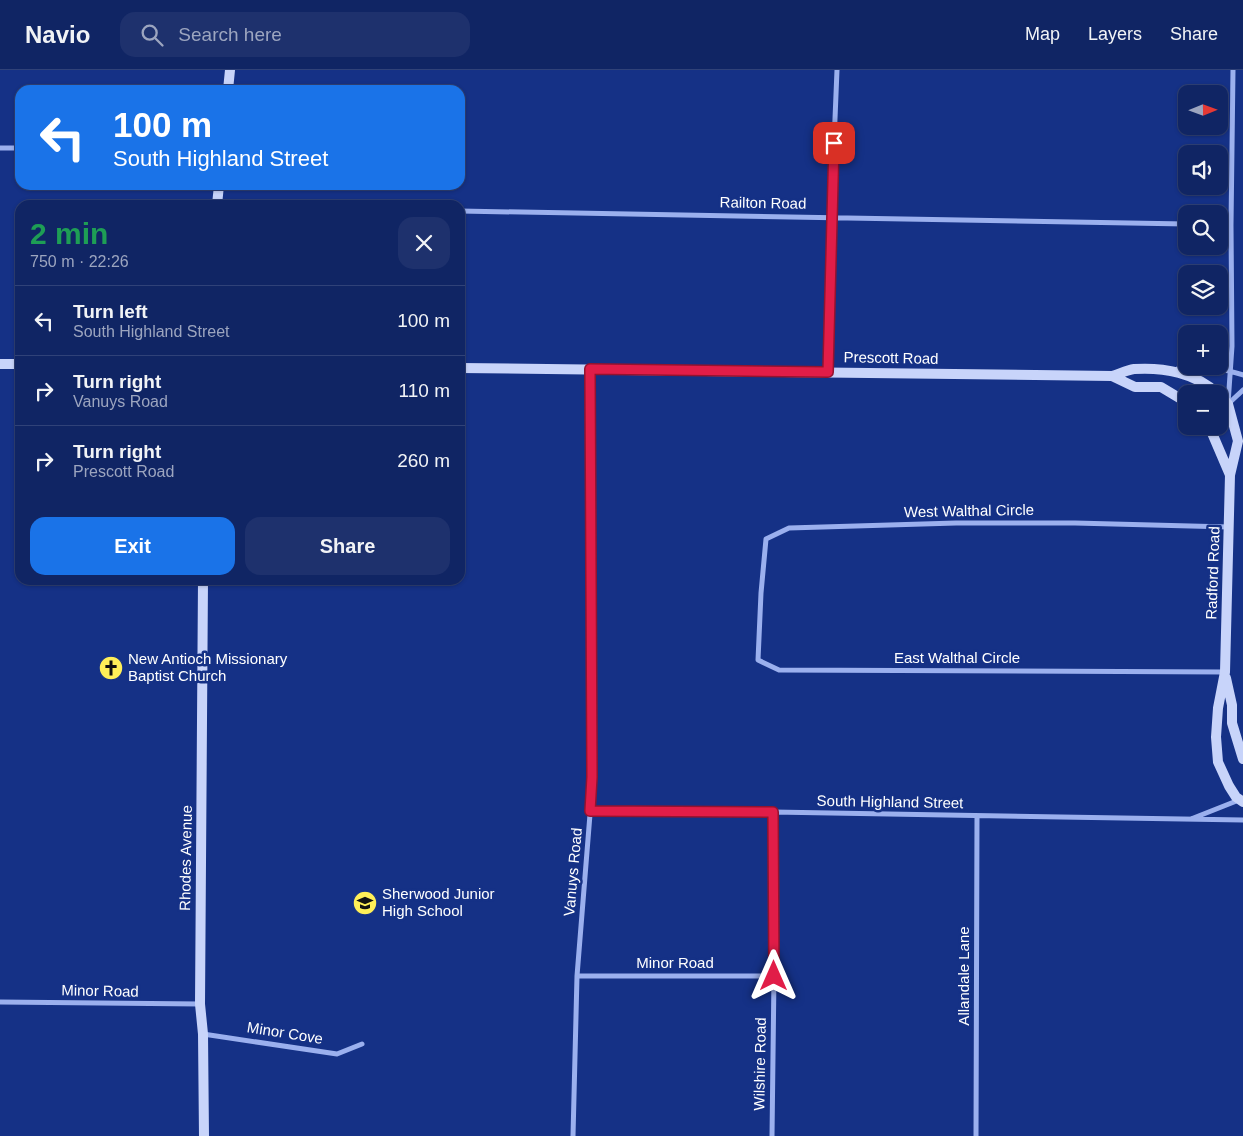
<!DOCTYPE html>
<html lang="en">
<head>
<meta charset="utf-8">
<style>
	body { margin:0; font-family:Arial,sans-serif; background:#1e316d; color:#f1f3f6; height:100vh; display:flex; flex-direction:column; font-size:19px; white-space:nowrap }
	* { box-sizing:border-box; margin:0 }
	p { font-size:16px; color:#9ca5bf }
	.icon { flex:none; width:28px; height:28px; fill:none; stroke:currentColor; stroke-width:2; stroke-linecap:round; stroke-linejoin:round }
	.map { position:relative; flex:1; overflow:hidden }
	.details { position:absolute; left:15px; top:130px; width:450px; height:385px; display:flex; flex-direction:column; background:#102564; border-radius:15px; box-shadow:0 1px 4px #0004,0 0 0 1px #304278 }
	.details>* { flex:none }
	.banner { position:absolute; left:15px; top:15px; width:450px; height:105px; border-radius:15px; box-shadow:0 1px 4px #0004,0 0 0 1px #304278; background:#1a73e8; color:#fff; overflow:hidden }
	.needle { width:32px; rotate:89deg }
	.tools { position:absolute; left:1178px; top:15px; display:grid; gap:10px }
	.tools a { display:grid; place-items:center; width:50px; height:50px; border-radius:10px; background:#102564; box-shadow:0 1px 4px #0004,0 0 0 1px #304278; font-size:25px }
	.pin { position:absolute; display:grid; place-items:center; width:42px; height:42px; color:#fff; margin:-21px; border-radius:10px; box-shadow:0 2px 8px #0006 }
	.me { position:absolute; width:55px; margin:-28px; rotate:0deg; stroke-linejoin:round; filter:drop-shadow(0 0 4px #0008) }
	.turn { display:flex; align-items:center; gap:18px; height:105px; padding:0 15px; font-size:22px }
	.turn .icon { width:65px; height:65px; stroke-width:2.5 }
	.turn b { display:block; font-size:35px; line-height:42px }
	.round { display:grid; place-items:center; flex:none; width:52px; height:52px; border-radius:15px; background:#1e316d }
	.summary { display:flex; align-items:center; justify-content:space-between; height:85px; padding:0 15px }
	h1 { font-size:30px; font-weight:800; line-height:38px; color:#1e9e55 }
	.cta { display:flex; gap:10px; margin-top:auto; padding:10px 15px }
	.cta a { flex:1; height:58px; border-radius:15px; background:#1a73e8; color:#fff; font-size:20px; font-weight:800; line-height:58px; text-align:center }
	.cta a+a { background:#1e316d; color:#f1f3f6 }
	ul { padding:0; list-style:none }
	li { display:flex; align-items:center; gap:15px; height:70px; padding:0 15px; border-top:1px solid #304278 }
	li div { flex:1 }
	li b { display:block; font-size:19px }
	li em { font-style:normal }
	header { display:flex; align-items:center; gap:30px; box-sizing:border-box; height:70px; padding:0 25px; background:#102564; border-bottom:1px solid #304278 }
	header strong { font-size:24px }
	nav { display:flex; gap:28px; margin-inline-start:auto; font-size:18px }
	.search { width:350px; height:45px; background:#1e316d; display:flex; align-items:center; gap:12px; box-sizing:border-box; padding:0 18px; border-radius:15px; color:#9ca5bf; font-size:19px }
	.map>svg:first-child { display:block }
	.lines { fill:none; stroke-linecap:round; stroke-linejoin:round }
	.minor { stroke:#9bb0ee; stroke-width:5 }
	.secondary { stroke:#c8d4fa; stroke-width:10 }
	.route-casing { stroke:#92132f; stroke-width:12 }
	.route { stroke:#e11d48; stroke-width:9 }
	.labels { text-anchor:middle; stroke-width:5; stroke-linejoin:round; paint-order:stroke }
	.street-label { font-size:15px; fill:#fff; stroke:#153186 }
	.poi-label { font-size:15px; fill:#fff; stroke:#153186; text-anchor:start }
</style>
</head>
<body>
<header>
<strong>Navio</strong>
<div class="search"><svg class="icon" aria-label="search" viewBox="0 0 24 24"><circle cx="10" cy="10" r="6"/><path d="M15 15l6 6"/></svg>Search here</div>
<nav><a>Map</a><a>Layers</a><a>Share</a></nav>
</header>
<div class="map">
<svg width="1243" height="1066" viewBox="0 0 1243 1066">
	<rect width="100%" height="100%" fill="#153186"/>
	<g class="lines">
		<path class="minor" d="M0 78H20
			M460 141 1186 154
			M1219 155H1231
			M1177 299C1201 297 1220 297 1243 305
			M828 302 831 146 837 0
			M1228 334 1232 276 1231 155 1233 0
			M1219 337 1228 334 1243 320
			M1225 602 779 600 758 590 761 523 766 469 789 458 956 453H1075L1229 457
			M590 741 773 742 1243 750
			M1191 749 1239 730
			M577 906H774
			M0 932 200 934
			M203 964 337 984 362 974
			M573 1066 577 906 593 707 590 300
			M772 1066 774 906 773 742
			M976 1066 977 746"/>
		<path class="secondary" d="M228 20 230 0
			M217 135 219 115
			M0 294H20
			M460 298 1112 306C1119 304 1127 300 1134 299 1164 297 1196 303 1218 324
			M1112 306 1135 317H1161L1186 332
			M1219 324 1228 334 1238 371 1230 405 1225 602 1218 638 1216 667 1218 692 1229 716 1236 727 1243 732
			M1209 356 1230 405
			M203 510 200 934 203 964 204 1066
			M1226 608 1232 635V653L1243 689"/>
	</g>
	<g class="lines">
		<g class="route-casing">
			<path id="route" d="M774 906 773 742 590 741 592 707 590 299 828 302 834 73"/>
		</g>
		<use href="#route" class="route"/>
	</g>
	<defs>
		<g id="church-disc" transform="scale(1.25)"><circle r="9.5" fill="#ffef58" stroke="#153186"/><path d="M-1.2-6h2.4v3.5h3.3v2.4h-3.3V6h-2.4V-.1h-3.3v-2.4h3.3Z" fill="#111"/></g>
		<g id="school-disc" transform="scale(1.25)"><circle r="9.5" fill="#ffef58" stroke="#153186"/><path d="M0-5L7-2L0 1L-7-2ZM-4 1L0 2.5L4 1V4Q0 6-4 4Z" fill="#111"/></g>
	</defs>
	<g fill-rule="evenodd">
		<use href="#church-disc" x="111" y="598"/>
		<use href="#school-disc" x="365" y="833"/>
	</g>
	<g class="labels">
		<g class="street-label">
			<text transform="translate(763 133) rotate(1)" y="5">Railton Road</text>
			<text transform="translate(891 288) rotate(1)" y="5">Prescott Road</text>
			<text transform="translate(969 441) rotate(-1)" y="5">West Walthal Circle</text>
			<text transform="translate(1213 503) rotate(-88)" y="5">Radford Road</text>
			<text x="957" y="593">East Walthal Circle</text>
			<text transform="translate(890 732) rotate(1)" y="5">South Highland Street</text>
			<text transform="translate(186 788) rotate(-89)" y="5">Rhodes Avenue</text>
			<text transform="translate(573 802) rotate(-85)" y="5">Vanuys Road</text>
			<text x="675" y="898">Minor Road</text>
			<text transform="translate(964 906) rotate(-90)" y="5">Allandale Lane</text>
			<text transform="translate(100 921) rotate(1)" y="5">Minor Road</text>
			<text transform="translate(285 963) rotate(9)" y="5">Minor Cove</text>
			<text transform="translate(760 994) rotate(-89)" y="5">Wilshire Road</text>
		</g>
		<g class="poi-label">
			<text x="128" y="594">New Antioch Missionary<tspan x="128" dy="17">Baptist Church</tspan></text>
			<text x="382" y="829">Sherwood Junior<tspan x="382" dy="17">High School</tspan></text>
		</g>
	</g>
</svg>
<div class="tools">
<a><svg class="needle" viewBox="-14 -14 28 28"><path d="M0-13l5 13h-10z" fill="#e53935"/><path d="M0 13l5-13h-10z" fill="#9ca5bf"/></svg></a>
<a><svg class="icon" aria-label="sound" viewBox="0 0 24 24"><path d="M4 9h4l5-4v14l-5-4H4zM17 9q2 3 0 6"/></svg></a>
<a><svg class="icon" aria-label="search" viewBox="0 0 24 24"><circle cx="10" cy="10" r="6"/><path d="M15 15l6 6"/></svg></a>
<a><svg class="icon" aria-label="layers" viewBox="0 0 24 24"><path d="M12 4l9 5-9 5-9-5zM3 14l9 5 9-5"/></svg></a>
<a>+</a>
<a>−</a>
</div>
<div class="pin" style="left:834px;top:73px;background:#d93025"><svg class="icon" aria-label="arrive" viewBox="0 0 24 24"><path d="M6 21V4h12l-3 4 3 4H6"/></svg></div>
<svg class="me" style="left:774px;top:906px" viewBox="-20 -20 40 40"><path d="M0-17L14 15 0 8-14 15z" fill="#e11d48" stroke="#fff" stroke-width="4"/></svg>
<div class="banner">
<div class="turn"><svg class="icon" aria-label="left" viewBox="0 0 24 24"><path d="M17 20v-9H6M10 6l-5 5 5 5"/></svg><div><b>100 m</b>South Highland Street</div></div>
</div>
<section class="details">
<div class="summary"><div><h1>2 min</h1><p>750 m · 22:26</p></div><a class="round"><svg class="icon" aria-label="close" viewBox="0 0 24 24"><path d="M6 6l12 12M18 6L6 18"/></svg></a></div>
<ul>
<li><svg class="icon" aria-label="left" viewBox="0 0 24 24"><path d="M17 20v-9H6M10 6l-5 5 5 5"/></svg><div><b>Turn left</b><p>South Highland Street</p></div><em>100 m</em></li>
<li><svg class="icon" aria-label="right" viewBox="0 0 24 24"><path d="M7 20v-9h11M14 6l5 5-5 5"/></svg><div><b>Turn right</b><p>Vanuys Road</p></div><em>110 m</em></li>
<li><svg class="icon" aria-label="right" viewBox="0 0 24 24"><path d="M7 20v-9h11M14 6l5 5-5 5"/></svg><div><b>Turn right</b><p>Prescott Road</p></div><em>260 m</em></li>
</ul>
<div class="cta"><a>Exit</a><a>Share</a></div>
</section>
</div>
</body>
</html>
